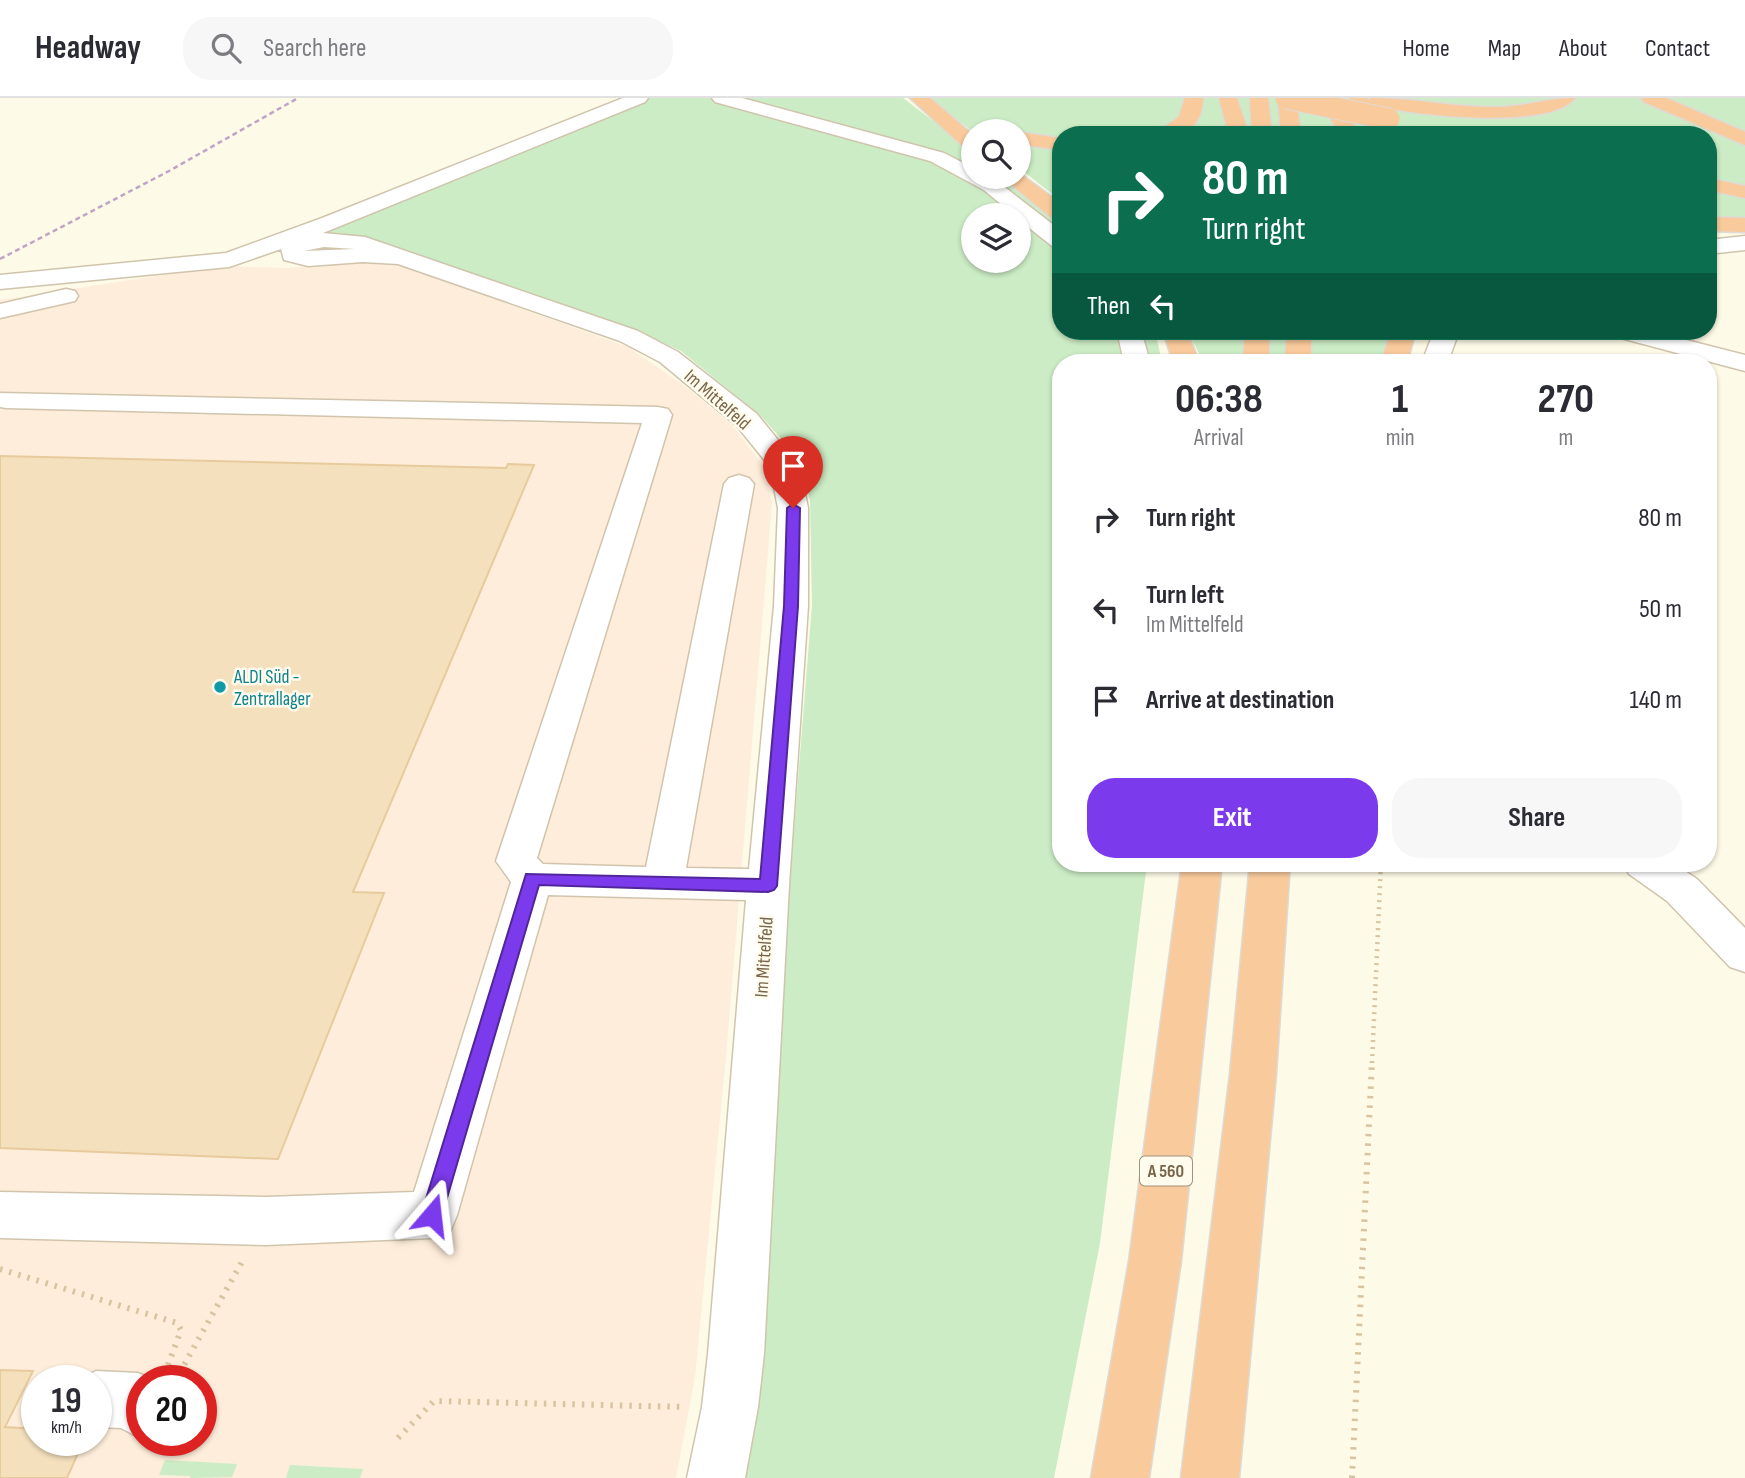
<!DOCTYPE html>
<html lang="en">
<head>
<meta charset="utf-8">
<style>
	body { margin:0; font-family:"Sofia Sans Condensed",sans-serif; background:#f7f7f7; color:#2b2b33; height:100vh; display:flex; flex-direction:column; font-size:26px; white-space:nowrap }
	* { box-sizing:border-box; margin:0 }
	p { font-size:23px; color:#7c7c81 }
	.icon { flex:none; width:38px; height:38px; fill:none; stroke:currentColor; stroke-width:2; stroke-linecap:round; stroke-linejoin:round }
	.map { position:relative; flex:1; overflow:hidden }
	.drawer { position:absolute; left:1052px; top:256px; width:665px; height:518px; display:flex; flex-direction:column; background:#fff; border-radius:28px; box-shadow:0 2px 5px #0004 }
	.drawer>* { flex:none }
	.top-card { position:absolute; left:1052px; top:28px; width:665px; height:214px; border-radius:28px; box-shadow:0 2px 5px #0004; background:#0b6e4f; color:#fff; overflow:hidden }
	.buttons { position:absolute; left:961px; top:21px; display:grid; gap:14px }
	.buttons a { display:grid; place-items:center; width:70px; height:70px; border-radius:50%; background:#fff; box-shadow:0 2px 5px #0004; font-size:35px }
	.speed { position:absolute; left:21px; top:1267px; display:flex; gap:14px; font-size:35px; font-weight:700; text-align:center }
	.speed>* { display:grid; place-content:center; width:91px; height:91px; border-radius:50%; background:#fff; box-shadow:0 2px 5px #0004; line-height:1 }
	.speed small { font-size:18px; font-weight:400 }
	.speed .limit { border:10px solid #d22; background:#fff; color:#111 }
	.pin { position:absolute; display:grid; place-items:center; width:60px; height:60px; color:#fff; margin:-72px -30px; border-radius:50% 50% 50% 0; rotate:-45deg; box-shadow:0 0 7px #0007 }
	.pin .icon { rotate:45deg }
	.me { position:absolute; width:77px; margin:-38px; rotate:17deg; stroke-linejoin:round; filter:drop-shadow(0 0 5px #0008) }
	.turn { display:flex; align-items:center; gap:24px; height:147px; padding:0 35px; font-size:32px }
	.turn .icon { width:91px; height:91px; stroke-width:2.5 }
	.turn b { display:block; font-size:49px; line-height:60px }
	.then { display:flex; align-items:center; height:66px; padding:0 35px; background:#0003; gap:14px; font-size:26px }
	.eta { display:flex; justify-content:space-evenly; align-items:center; height:119px; text-align:center }
	.eta b { font-size:42px; font-weight:700; line-height:49px }
	.cta { display:flex; gap:14px; margin-top:auto; padding:14px 35px }
	.cta a { flex:1; height:80px; border-radius:28px; background:#7c3aed; color:#fff; font-size:28px; font-weight:700; line-height:80px; text-align:center }
	.cta a+a { background:#f7f7f7; color:#2b2b33 }
	ul { padding:0; list-style:none }
	li { display:flex; align-items:center; gap:21px; height:91px; padding:0 35px }
	li div { flex:1 }
	li b { display:block; font-size:26px }
	li em { font-style:normal }
	header { display:flex; align-items:center; gap:42px; box-sizing:border-box; height:98px; padding:0 35px; background:#fff; border-bottom:2px solid #e1e1e2 }
	header strong { font-size:33px }
	nav { display:flex; gap:38px; margin-inline-start:auto; font-size:24px }
	.search { width:490px; height:63px; background:#f7f7f7; display:flex; align-items:center; gap:18px; box-sizing:border-box; padding:0 24px; border-radius:28px; color:#7c7c81; font-size:26px }
	.map>svg:first-child { display:block }
	.commercial { fill:#feedda; fill-rule:evenodd }
	.green { fill:#cbecc4; fill-rule:evenodd }
	.building { fill:#f4e0bd; stroke:#e7cb9d; stroke-width:2 }
	.lines { fill:none; stroke-linecap:round; stroke-linejoin:round }
	.minor-casing { stroke:#d0c4ac; stroke-width:3 }
	.highway-casing { stroke:#dfdad4; stroke-width:3 }
	.path-far1 { stroke:#d9c4a0; stroke-width:4.5; stroke-dasharray:2 5; stroke-linecap:butt }
	.path { stroke:#d9c4a0; stroke-width:6; stroke-dasharray:2.5 7; stroke-linecap:butt }
	.minor { fill:#fff; fill-rule:evenodd }
	.highway { fill:#f9ca9b; fill-rule:evenodd }
	.rail { stroke:#c0a4c8; stroke-width:2.5; stroke-dasharray:5 3.5; stroke-linecap:butt }
	.highway-bridge-casing { stroke:#dfdad4; stroke-width:23; stroke-linecap:butt }
	.highway-bridge { stroke:#f9ca9b; stroke-width:21 }
	.route { fill:#7c3aed; stroke:#51269a; stroke-width:2 }
	.culture-dot { fill:#0f9aa8; stroke:#fffcee; stroke-width:2.5 }
	.labels { text-anchor:middle; stroke-width:5; stroke-linejoin:round; paint-order:stroke }
	.shield { fill:#fffcee; stroke:#a0927b; stroke-width:2 }
	.shield-label { font-size:18px; font-weight:bold; fill:#78654a }
	.street-label { font-size:19px; fill:#78654a; stroke:#fffcee }
	.culture-label { font-size:19px; fill:#0d838f; stroke:#fffcee; text-anchor:start }
</style>
</head>
<body>
<header>
<strong>Headway</strong>
<div class="search"><svg class="icon" aria-label="search" viewBox="0 0 24 24"><circle cx="10" cy="10" r="6"/><path d="M15 15l6 6"/></svg>Search here</div>
<nav><a>Home</a><a>Map</a><a>About</a><a>Contact</a></nav>
</header>
<div class="map">
<svg width="1745" height="1380" viewBox="0 0 1745 1380">
	<rect width="100%" height="100%" fill="#fdfae7"/>
	<path class="commercial" d="M385 162 628 249 686 289 733 328 764 369 772 405 726 958 695 1279 676 1380H0V202L222 168 288 170ZM37 1283H96V1342H37ZM142 1283H201V1342H142Z"/>
	<path class="green" d="M650 0H903L973 53V79H1006L1060 123V233H1155L1162 264H1060V765H1147L1100 1145 1054 1380H742L812 507 810 402 801 363 761 318 681 253 649 238 373 143 303 139ZM973 117H1018V163H973Z
		M930 0H1745V124L1708 122V37H1060V102L1019 70 1018 33 973 34Z
		M1188 233H1394L1384 264H1203Z
		M165 1362 237 1366 232 1379 190 1380V1378L159 1377Z
		M290 1367 363 1371 360 1380H286Z"/>
	<path class="building" d="M0 358 506 370 508 366 534 367 353 794 384 795 278 1061 0 1050Z
		M0 1272 33 1273 5 1329 37 1331V1342H84L67 1380H0Z"/>
	<g class="lines">
		<g class="minor-casing">
			<path id="minor" d="M623 0H648L645 4 323 135 365 139 638 233 678 254 757 316 799 368 808 410V508L789 787 764 1256 758 1309 745 1380H687L702 1309 708 1256 746 802 548 797 457 1117 450 1134 432 1140 266 1147 0 1140V1094L266 1099 414 1094 511 784 496 763 642 325 6 310 0 309V295L658 309 668 311 672 317 537 760 543 766 646 769 724 386 729 380 739 377 749 380 754 386 686 770 749 771 774 508 778 410 770 369 737 328 660 264 620 243 398 166 363 164 308 168 284 162 281 151 229 169 0 191V177L226 155 322 120ZM324 149 355 151 304 153Z
				M712 0H742L944 55 973 70V79H990L998 84 1060 132V150L1052 148 1018 121V117H1014L984 92 930 63 715 4Z
				M1745 138V152L1708 156V142Z
				M66 191 75 193 78 198 75 203 0 220V206Z
				M1117 233H1141L1150 264H1124Z
				M1434 233H1459L1448 264H1422Z
				M1609 233H1651L1745 257V273L1613 238Z
				M1623 765H1673L1697 781 1745 830V874L1730 869 1667 803 1629 776Z
				M96 1273 138 1275 157 1283H142V1341L121 1330 96 1329V1283H75Z"/>
		</g>
		<g class="highway-casing">
			<path id="highway" d="M910 0H930L973 37V53L966 51Z
				M1185 0H1203C1202 33 1181 37 1153 37L1179 19Z
				M1219 0H1237L1249 37H1229Z
				M1250 0H1268L1272 37H1252Z
				M1278 0H1296L1301 37H1281Z
				M1317 0H1335L1361 37H1341Z
				M1349 0H1367L1369 2 1371 0C1414 0 1457 10 1500 9 1526 8 1550 0 1575 0 1549 33 1411 17 1373 7L1395 37H1375Z
				M1641 0H1666L1745 34V47L1644 4Z
				M1018 34 1060 40V52L1018 46Z
				M1019 75 1060 105V121L1052 120 1002 79H1018Z
				M1708 80 1745 88V100L1708 92Z
				M1708 119 1745 120V134L1708 133Z
				M1163 233H1187L1199 264H1173Z
				M1245 233H1269V264H1243Z
				M1287 233H1311V264H1285Z
				M1391 233H1416L1407 264H1381Z
				M1182 765H1222L1181 1163 1149 1380H1091L1129 1163Z
				M1250 765H1290L1276 976 1239 1380H1181L1230 976Z"/>
		</g>
		<path class="path-far1" d="M1372 965 1381 765"/>
		<path class="path" d="M0 1171 177 1225 181 1232 165 1275
			M175 1283 243 1162
			M398 1340 434 1303 686 1309
			M1352 1380 1372 963"/>
		<use href="#minor" class="minor"/>
		<use href="#highway" class="highway"/>
		<path class="rail" d="M0 161 169 73 298 0"/>
		<g class="highway-bridge-casing">
			<path id="highway-bridge" d="M1286 0 1389 21"/>
		</g>
		<use href="#highway-bridge" class="highway-bridge"/>
	</g>
	<path class="route" d="M793 406 800 410 798 508 777 788 774 792 768 794 539 787 442 1117 439 1124 432 1127 424 1124 421 1117 526 776 760 781 784 508 787 410Z"/>
	<circle class="culture-dot" cx="220" cy="589" r="7"/>
	<g class="labels">
		<rect class="shield" x="1140" y="1058.5" width="52" height="29" rx="5"/>
		<g class="shield-label">
			<text x="1166" y="1079">A 560</text>
		</g>
		<g class="street-label">
			<text transform="translate(718 301) rotate(41)" y="7">Im Mittelfeld</text>
			<text transform="translate(763 859) rotate(-86)" y="7">Im Mittelfeld</text>
		</g>
		<g class="culture-label">
			<text x="234" y="585">ALDI Süd -<tspan x="234" dy="22">Zentrallager</tspan></text>
		</g>
	</g>
</svg>
<div class="buttons">
<a><svg class="icon" aria-label="search" viewBox="0 0 24 24"><circle cx="10" cy="10" r="6"/><path d="M15 15l6 6"/></svg></a>
<a><svg class="icon" aria-label="layers" viewBox="0 0 24 24"><path d="M12 4l9 5-9 5-9-5zM3 14l9 5 9-5"/></svg></a>
</div>
<div class="speed"><div>19<small>km/h</small></div><div class="limit">20</div></div>
<div class="pin" style="left:793px;top:410px;background:#d93025"><svg class="icon" aria-label="arrive" viewBox="0 0 24 24"><path d="M6 21V4h12l-3 4 3 4H6"/></svg></div>
<svg class="me" style="left:432px;top:1117px" viewBox="-20 -20 40 40"><path d="M0-17L14 15 0 8-14 15z" fill="#7c3aed" stroke="#fff" stroke-width="4"/></svg>
<div class="top-card">
<div class="turn"><svg class="icon" aria-label="right" viewBox="0 0 24 24"><path d="M7 20v-9h11M14 6l5 5-5 5"/></svg><div><b>80 m</b>Turn right</div></div>
<div class="then">Then<svg class="icon" aria-label="left" viewBox="0 0 24 24"><path d="M17 20v-9H6M10 6l-5 5 5 5"/></svg></div>
</div>
<section class="drawer">
<div class="eta">
<div><b>06:38</b><p>Arrival</p></div>
<div><b>1</b><p>min</p></div>
<div><b>270</b><p>m</p></div>
</div>
<ul>
<li><svg class="icon" aria-label="right" viewBox="0 0 24 24"><path d="M7 20v-9h11M14 6l5 5-5 5"/></svg><div><b>Turn right</b></div><em>80 m</em></li>
<li><svg class="icon" aria-label="left" viewBox="0 0 24 24"><path d="M17 20v-9H6M10 6l-5 5 5 5"/></svg><div><b>Turn left</b><p>Im Mittelfeld</p></div><em>50 m</em></li>
<li><svg class="icon" aria-label="arrive" viewBox="0 0 24 24"><path d="M6 21V4h12l-3 4 3 4H6"/></svg><div><b>Arrive at destination</b></div><em>140 m</em></li>
</ul>
<div class="cta"><a>Exit</a><a>Share</a></div>
</section>
</div>
</body>
</html>
